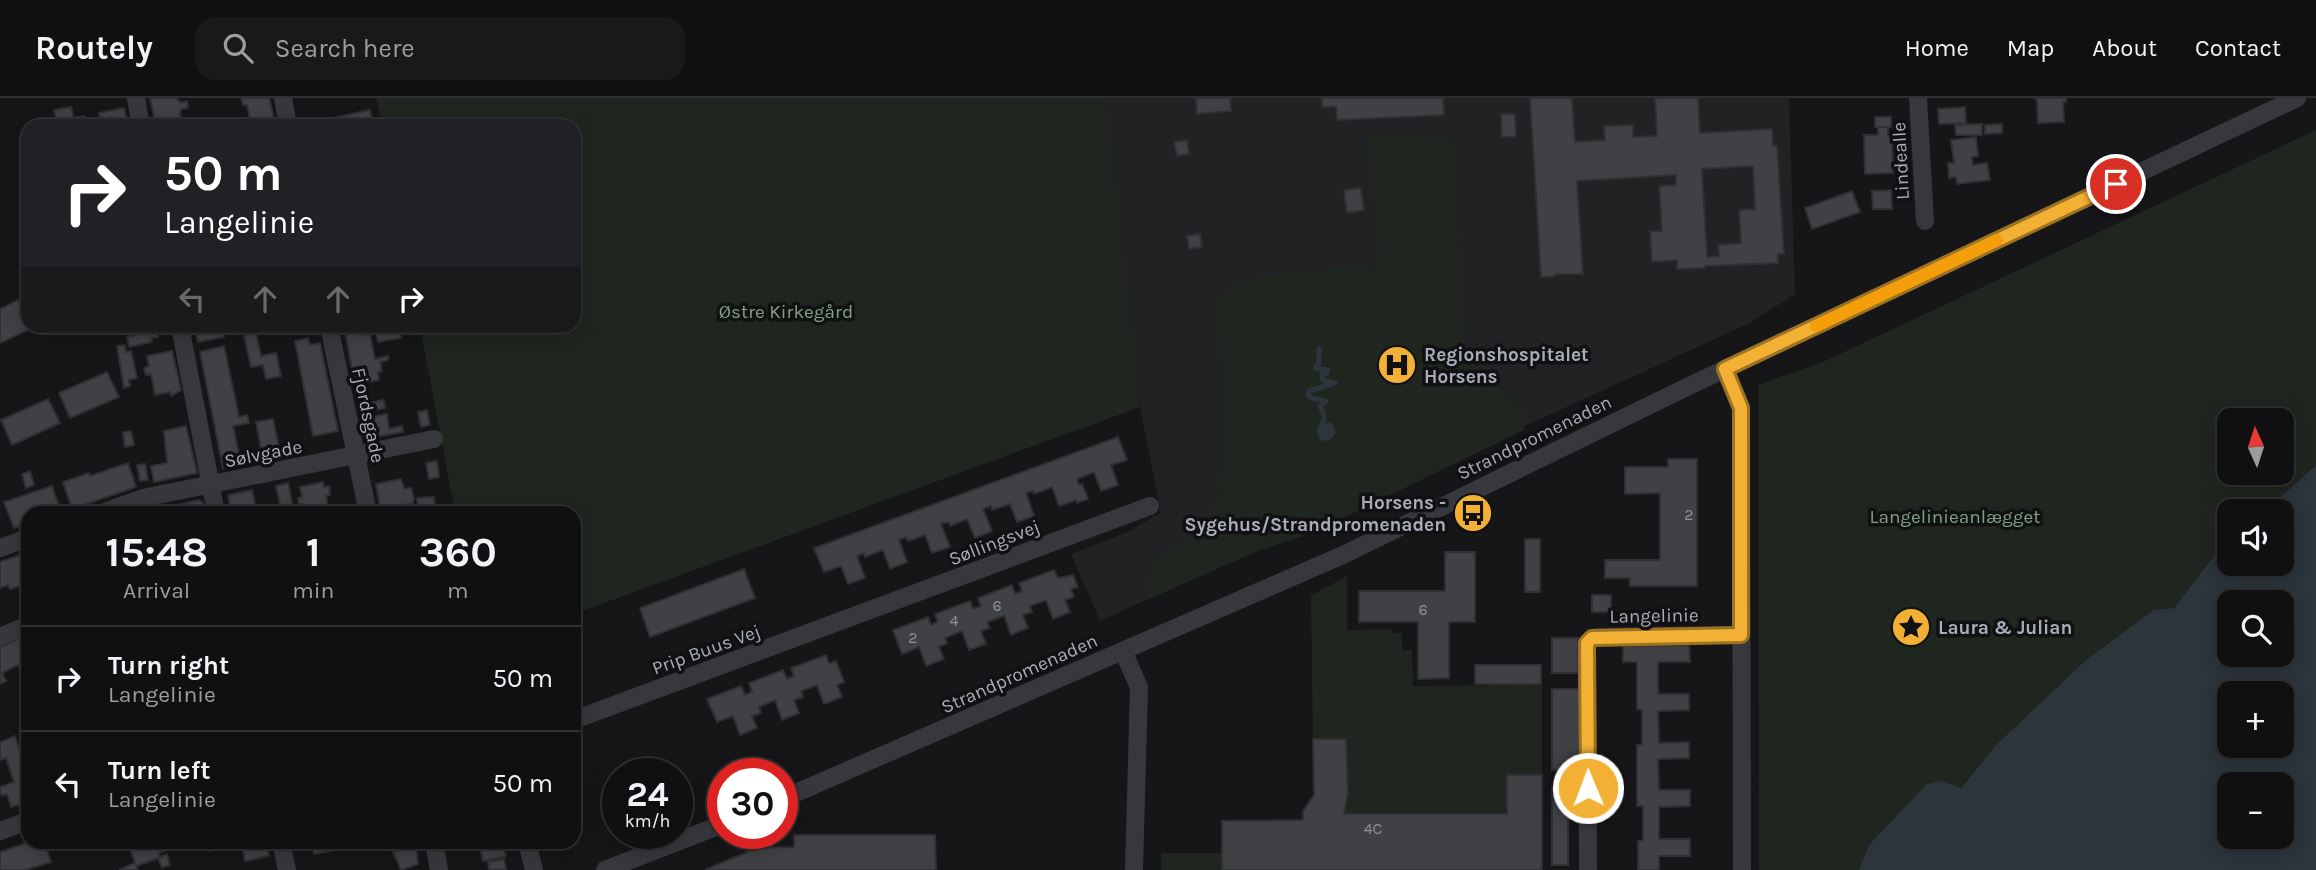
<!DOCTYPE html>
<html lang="en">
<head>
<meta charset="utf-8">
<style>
	body { margin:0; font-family:Karla,sans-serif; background:#19191b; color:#f1f3f6; height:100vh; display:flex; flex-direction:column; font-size:26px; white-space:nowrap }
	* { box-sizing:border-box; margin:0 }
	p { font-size:23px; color:#9c9d9f }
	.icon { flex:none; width:38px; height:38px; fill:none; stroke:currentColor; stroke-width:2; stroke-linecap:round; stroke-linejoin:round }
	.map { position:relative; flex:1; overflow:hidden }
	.details { position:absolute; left:21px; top:408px; width:560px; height:343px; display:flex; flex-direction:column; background:#101012; border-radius:21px; box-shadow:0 4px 18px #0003,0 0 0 2px #303032 }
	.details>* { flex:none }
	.hud { position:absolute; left:21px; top:21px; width:560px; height:214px; border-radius:21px; box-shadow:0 4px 18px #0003,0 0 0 2px #303032; background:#202124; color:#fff; overflow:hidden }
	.needle { width:46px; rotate:357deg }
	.fabs { position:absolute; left:2217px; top:310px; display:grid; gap:14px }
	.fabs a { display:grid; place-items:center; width:77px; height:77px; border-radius:14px; background:#101012; box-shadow:0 4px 18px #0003,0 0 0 2px #303032; font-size:35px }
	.speed { position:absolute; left:602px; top:660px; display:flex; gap:14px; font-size:35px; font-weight:700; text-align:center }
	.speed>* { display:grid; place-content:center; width:91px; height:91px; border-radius:50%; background:#101012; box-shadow:0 4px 18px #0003,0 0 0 2px #303032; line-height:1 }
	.speed small { font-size:18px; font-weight:400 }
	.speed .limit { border:10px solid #d22; background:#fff; color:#111 }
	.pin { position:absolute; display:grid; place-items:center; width:60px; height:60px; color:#fff; margin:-30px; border:4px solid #fff; border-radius:50%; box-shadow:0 2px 7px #0007 }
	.me { position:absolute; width:77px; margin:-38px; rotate:359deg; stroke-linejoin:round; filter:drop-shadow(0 0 5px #0008) }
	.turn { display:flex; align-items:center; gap:24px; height:147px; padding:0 28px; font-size:32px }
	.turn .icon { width:91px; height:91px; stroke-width:2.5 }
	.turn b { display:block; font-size:49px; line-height:60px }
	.lanes { display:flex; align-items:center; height:66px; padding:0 28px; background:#0003; justify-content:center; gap:35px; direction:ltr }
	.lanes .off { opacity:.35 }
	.eta { display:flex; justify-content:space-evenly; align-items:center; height:119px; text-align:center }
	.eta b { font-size:42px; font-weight:700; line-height:49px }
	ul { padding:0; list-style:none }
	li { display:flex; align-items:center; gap:21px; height:105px; padding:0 28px; border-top:2px solid #303032 }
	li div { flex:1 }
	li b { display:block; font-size:26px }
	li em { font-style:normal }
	header { display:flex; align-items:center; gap:42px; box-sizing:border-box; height:98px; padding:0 35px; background:#101012; border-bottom:2px solid #303032 }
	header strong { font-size:33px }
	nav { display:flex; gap:38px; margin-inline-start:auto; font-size:24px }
	.search { width:490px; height:63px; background:#19191b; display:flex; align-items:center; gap:18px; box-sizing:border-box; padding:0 24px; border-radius:21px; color:#9c9d9f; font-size:26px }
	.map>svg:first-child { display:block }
	.built { fill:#222225 }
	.green { fill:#1e261f; fill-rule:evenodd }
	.water { fill:#2c353c; fill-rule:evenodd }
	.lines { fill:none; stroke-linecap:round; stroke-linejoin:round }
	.stream { stroke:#2c353c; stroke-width:5 }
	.building { fill:#404145; stroke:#303034; stroke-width:2; fill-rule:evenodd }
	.minor { stroke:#37383d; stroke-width:18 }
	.route-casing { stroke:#9d7322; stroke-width:18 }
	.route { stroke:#f2b134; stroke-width:12 }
	.slow { stroke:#f59e0b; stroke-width:12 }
	.labels { text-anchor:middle; stroke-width:7; stroke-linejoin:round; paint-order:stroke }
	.number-label { font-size:16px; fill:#8e929b }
	.street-label { font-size:19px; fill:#a8adb8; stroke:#111113 }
	.park-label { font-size:19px; fill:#7fa381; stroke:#111113 }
	.poi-label { font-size:19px; font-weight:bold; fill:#a8adb8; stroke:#111113; text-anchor:start }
</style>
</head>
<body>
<header>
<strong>Routely</strong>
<div class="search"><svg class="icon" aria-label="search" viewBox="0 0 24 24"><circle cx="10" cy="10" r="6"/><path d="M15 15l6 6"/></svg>Search here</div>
<nav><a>Home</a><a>Map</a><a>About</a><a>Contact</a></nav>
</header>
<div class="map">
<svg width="2316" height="772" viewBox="0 0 2316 772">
	<rect width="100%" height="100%" fill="#161618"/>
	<path class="built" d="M1105 0H1789L1795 196 1750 225 1100 523 1071 456 1130 433 1161 414 1140 309Z"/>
	<path class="green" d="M376 0H1105L1140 309 574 516V415H455L420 228H574V28H382Z
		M2316 32V367L2265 413H2230L2229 446 2210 463 2174 510 2154 512 2087 561 1996 647 1960 690 1941 683 1869 747 1859 772H1759L1758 287 1825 263ZM2230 322H2282V374H2230Z
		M1403 36 1453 41 1465 258H1475C1479 268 1483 280 1492 287 1497 291 1506 293 1511 297 1521 305 1529 320 1524 332L1310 436 1260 452 1149 501C1144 446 1185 456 1207 420 1237 367 1221 265 1217 204L1229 190 1247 180 1382 166 1366 37Z
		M1347 478V532L1392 531 1393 535H1402V552H1412L1413 588 1542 587V677H1508L1507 716H1344L1348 695 1346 642 1313 641 1311 498Z
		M1161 755H1222V772H1161Z"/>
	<path class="water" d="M2316 367V772H1859L1869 747 1927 686 1941 683 1961 690 1996 647 2087 561 2154 512 2174 510 2210 463 2229 446 2230 466H2282V413H2265ZM2230 504H2282V556H2230ZM2230 595H2282V648H2230ZM2230 686H2282V738H2230Z"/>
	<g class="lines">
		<path class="stream" d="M1319 251V265L1315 270 1328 272 1327 275 1322 276 1323 282 1335 285 1309 293 1308 297 1311 300 1326 303 1320 308C1327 322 1325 319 1319 332L1322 340H1328L1333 335 1330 327 1323 329V336H1330L1328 331 1326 332 1327 334"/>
	</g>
	<path class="building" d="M150 0H176L181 5 187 3 188 10 182 11 180 15 183 28H156Z
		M241 0H269L275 25 251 28 247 7H243Z
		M1196 0H1230L1231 13 1197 16Z
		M1322 0H1443L1444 17 1337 22 1336 9H1322Z
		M1530 0H1572L1575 44 1605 42 1604 28 1633 27V39L1657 38 1655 0H1698L1700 35 1772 31 1773 48H1777L1784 156H1778V165L1705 168V170L1677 171V162L1652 164 1650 133H1662L1659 88 1676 87V77L1577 83 1583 176H1555V178L1541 179ZM1753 68 1755 111 1739 112 1741 145 1718 147 1719 158 1707 159 1702 71Z
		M2035 0H2066V4H2063L2064 24 2038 25 2037 3Z
		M71 9 74 20 84 18 86 26 58 28 54 12Z
		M1965 9 1966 25 1939 26 1938 11Z
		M124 10 128 28H102L101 25H98L97 22 100 21 99 15Z
		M370 12 374 28H305V26Z
		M1501 16H1515L1516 39H1502Z
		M1875 19H1891V29H1875Z
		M1982 26V37H1956L1955 27Z
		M2002 26V35L1985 36V27Z
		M1878 29H1888V37H1892L1893 75 1865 76 1864 37H1878Z
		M1976 39 1978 58 1972 59 1973 67 1987 65 1990 82 1957 86 1956 79 1949 80 1948 65H1954L1951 42Z
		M1187 42 1189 56 1177 58 1174 44Z
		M1361 90 1364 112 1347 115 1344 92Z
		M1891 92 1892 111H1873L1872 93Z
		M1852 93 1860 114 1812 131 1805 110Z
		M1200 136 1202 149 1189 151 1187 138Z
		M18 202 28 222V228L32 230 0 245V211Z
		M194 228H222L224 239 198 244Z
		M344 228H364L365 237 370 236 375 261 388 258V262L380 264 382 273 378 274 379 282 366 285V288L361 289V286L355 287Z
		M399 230 401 240 378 244 376 234Z
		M150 234V237L157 235 158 239 151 240 152 244 129 249 127 239Z
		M256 235 261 258 276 255 281 278 266 281 263 267 251 269 244 237Z
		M308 240 310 247 320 245 338 333 313 338 295 243Z
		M125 247 126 254 131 253 137 280 129 282 130 288 124 290 117 248Z
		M224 248 239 319 247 317 249 325 233 328 241 366 223 370 200 254Z
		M172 253 181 292 171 298 170 294 155 297 151 276 146 277 144 270 149 268 147 258Z
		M107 274 119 299 70 320 59 295Z
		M48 301 60 325 12 347 1 322Z
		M384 302 385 310 365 314 363 306Z
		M427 312 430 327 421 329 418 314Z
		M387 316 389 331 402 328 403 334 369 340 365 333 362 321Z
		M273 321 281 359 263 362 256 324Z
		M186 328 197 375 154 384 151 368 167 365 164 333Z
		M131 333 134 347 125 349 123 334Z
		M1118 339 1127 362 1111 367 1118 387 1101 393 1094 374 1077 381 1079 387 1082 386 1088 401 1077 405 1076 402 1059 408 1052 389 1034 396 1033 393 1026 395 1034 418 1017 424 1010 406 992 412 991 408 983 411 992 433 975 440 967 421 950 428 949 424 941 426 950 449 932 455 925 437 908 443 906 439 899 442 907 464 890 471 883 452 865 459 864 455 857 458 865 480 848 486 841 468 824 474 814 450Z
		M1668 361H1697V488H1630V480H1605V462H1660V395L1625 396V369H1668Z
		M437 363 439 379 429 381 426 365Z
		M128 365 136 389 72 411 63 384 89 375 90 378Z
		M145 366 148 382 140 383 137 367Z
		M30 373 34 387 26 390 22 376Z
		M401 381 404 391 411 390 414 400 413 405 405 407 406 411 415 409 416 415H381L376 386Z
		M323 384 324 389 329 388 330 397H326L329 415H314V412L305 413 303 406 299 407 298 400 302 399 300 389Z
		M288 385 293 409 281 411 276 388Z
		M52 388 61 414 28 415V425L14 430 4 404Z
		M252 392 257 415H231L228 397Z
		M434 399 435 407 426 408 427 413 418 414 417 400Z
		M199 402 203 405 205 415H164L163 410Z
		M1525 441H1540V494H1525Z
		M28 454V480L21 482 23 487 10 491 8 487 0 490V464Z
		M1445 454H1475V524H1449V580L1418 581V524H1359V493H1445Z
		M744 471 755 500 650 539 640 510Z
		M1054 472 1058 480 1073 477 1078 489 1071 491 1074 499 1065 502 1070 514 1053 521 1046 502 1030 508 1032 514 1023 517 1028 530 1011 537 1004 518 987 524 990 530 981 533 986 546 969 552 962 533 945 540 947 545 939 549 944 561 926 568 919 549 902 556 893 532 928 519 931 527 938 524 935 516 970 503 973 511 981 508 978 500 1012 487 1015 496 1022 493 1019 485Z
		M1592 497H1611V514H1592Z
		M28 537V568L20 571 18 567 2 575 6 583 0 586V549Z
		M1552 540H1578V575H1552Z
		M1689 547 1690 564H1658V596H1689V612L1658 613 1659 645 1689 644V660L1658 661 1659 692H1690V708L1659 709V741H1690V758H1659V772H1638V743H1643V708H1637V647H1642V612L1637 611V564H1623V548Z
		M826 557 829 566 836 563 844 584 837 587 842 599 824 606 817 587 801 593 803 599 794 602 799 615 782 622 775 602 759 609 761 615 752 618 757 630 740 637 733 618 717 624 707 601 741 588 745 597 752 594 749 585 783 572 787 581 794 578 791 570Z
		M1475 567H1541V586H1475Z
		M1552 591H1579V672H1552Z
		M15 638 28 677V705L11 709 7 696 2 698 0 693V689L14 684 6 660 0 662V648L1 644Z
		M1313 641H1346L1348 695 1344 716H1507V677H1542V772H1222V723L1303 722V713L1314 697Z
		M1552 689H1568V767H1552Z
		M794 737H935L936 772H705L757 750 794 749Z
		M30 744H44L51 764 25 772H0V754Z
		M131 744H161L165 753 159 755 160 759 167 756 170 767 162 770 158 760 136 768 138 772H119L135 765 128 745Z
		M205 744H235V745L208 753Z
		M241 744H267L269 758 245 763Z
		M312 744H350L351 749 314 756Z
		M479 744H503L506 758 483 763Z
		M416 747 418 766 401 772 393 754Z
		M504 761 506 771 489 772 488 764Z"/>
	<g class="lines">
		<path class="minor" d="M136 0 141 28
			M283 0 288 28
			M1918 0 1925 123
			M180 228 216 415
			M329 228 368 415
			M1725 271 1741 310 1742 772
			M102 415 143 400 434 341
			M0 450 28 440
			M0 539 28 527
			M1123 553 1139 589 1134 772
			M574 622 1150 408
			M782 701 1343 457 1687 289 2297 0
			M0 733 28 723
			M281 744 287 772
			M434 744 439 772
			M527 744 534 772
			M605 772 723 726
			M1588 772 1587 545 1592 540 1600 539 1741 537"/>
	</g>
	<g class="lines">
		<g class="route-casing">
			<path id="route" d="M1588 690 1587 552V545L1592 540 1741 537V310L1725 271 2116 86"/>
		</g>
		<use href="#route" class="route"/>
		<path class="slow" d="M1816 228 1997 142"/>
	</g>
	<defs>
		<g id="hospital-disc" transform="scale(2.0125)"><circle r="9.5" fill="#f2b134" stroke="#111113"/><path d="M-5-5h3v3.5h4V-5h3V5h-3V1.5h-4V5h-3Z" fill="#111"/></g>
		<g id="bus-disc" transform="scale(2.0125)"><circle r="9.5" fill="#f2b134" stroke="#111113"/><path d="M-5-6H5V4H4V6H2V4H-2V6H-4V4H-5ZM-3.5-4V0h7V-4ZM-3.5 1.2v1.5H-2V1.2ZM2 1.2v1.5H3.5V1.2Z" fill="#111"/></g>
		<g id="sight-disc" transform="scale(2.0125)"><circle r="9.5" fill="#f2b134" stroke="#111113"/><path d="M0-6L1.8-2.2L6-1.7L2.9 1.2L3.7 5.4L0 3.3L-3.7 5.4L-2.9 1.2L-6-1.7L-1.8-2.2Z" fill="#111"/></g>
	</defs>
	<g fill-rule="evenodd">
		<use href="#hospital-disc" x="1397" y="267"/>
		<use href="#bus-disc" x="1473" y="415"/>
		<use href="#sight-disc" x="1911" y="529"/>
	</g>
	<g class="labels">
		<g class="number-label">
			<text x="1689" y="422">2</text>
			<text x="997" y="513">6</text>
			<text x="1423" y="517">6</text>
			<text x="954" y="528">4</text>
			<text x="913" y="545">2</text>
			<text x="1373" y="736">4C</text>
		</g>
		<g class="street-label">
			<text transform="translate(1900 63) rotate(-93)" y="7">Lindealle</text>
			<text transform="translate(369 317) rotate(78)" y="7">Fjordsgade</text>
			<text transform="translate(1534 339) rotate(-26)" y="7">Strandpromenaden</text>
			<text transform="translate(263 355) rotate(-11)" y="7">Sølvgade</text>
			<text transform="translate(994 444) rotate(-21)" y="7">Søllingsvej</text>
			<text transform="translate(1654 517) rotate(-1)" y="7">Langelinie</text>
			<text transform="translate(706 551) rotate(-20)" y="7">Prip Buus Vej</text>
			<text transform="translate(1019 575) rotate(-24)" y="7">Strandpromenaden</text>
		</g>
		<g class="park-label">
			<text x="786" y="220">Østre Kirkegård</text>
			<text x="1955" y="425">Langelinieanlægget</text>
		</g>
		<g class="poi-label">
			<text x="1424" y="263">Regionshospitalet<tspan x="1424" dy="22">Horsens</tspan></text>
			<text x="1446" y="411" text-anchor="end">Horsens -<tspan x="1446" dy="22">Sygehus/Strandpromenaden</tspan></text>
			<text x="1938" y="536">Laura &amp; Julian</text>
		</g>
	</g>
</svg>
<div class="fabs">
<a><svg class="needle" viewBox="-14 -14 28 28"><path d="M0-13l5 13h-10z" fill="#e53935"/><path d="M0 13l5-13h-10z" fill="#9c9d9f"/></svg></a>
<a><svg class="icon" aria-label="sound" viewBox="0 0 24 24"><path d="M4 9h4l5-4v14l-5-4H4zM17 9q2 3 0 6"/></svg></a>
<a><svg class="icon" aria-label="search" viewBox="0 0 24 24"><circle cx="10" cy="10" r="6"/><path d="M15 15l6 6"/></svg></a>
<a>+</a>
<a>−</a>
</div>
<div class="speed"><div>24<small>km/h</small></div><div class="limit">30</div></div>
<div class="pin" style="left:2116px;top:86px;background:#d93025"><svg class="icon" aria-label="arrive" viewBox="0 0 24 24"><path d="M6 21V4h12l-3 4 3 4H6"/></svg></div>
<svg class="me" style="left:1588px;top:690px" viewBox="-20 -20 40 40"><circle r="17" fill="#f2b134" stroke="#fff" stroke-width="3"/><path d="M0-11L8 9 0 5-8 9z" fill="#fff"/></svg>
<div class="hud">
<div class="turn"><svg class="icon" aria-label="right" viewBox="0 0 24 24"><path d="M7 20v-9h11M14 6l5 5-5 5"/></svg><div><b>50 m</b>Langelinie</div></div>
<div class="lanes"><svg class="icon off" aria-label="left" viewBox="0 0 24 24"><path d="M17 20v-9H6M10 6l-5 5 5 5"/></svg><svg class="icon off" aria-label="ahead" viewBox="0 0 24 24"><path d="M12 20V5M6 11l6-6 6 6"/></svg><svg class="icon off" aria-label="ahead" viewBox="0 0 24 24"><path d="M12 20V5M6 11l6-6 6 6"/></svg><svg class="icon" aria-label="right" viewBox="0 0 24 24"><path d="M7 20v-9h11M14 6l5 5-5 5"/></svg></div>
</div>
<section class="details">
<div class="eta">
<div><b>15:48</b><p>Arrival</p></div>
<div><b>1</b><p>min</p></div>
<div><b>360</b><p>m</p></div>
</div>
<ul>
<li><svg class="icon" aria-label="right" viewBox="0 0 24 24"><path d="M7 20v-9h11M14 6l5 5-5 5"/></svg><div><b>Turn right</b><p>Langelinie</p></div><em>50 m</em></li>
<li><svg class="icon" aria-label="left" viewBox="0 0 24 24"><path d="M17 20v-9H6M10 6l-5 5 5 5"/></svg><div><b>Turn left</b><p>Langelinie</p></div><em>50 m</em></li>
</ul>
</section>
</div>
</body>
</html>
